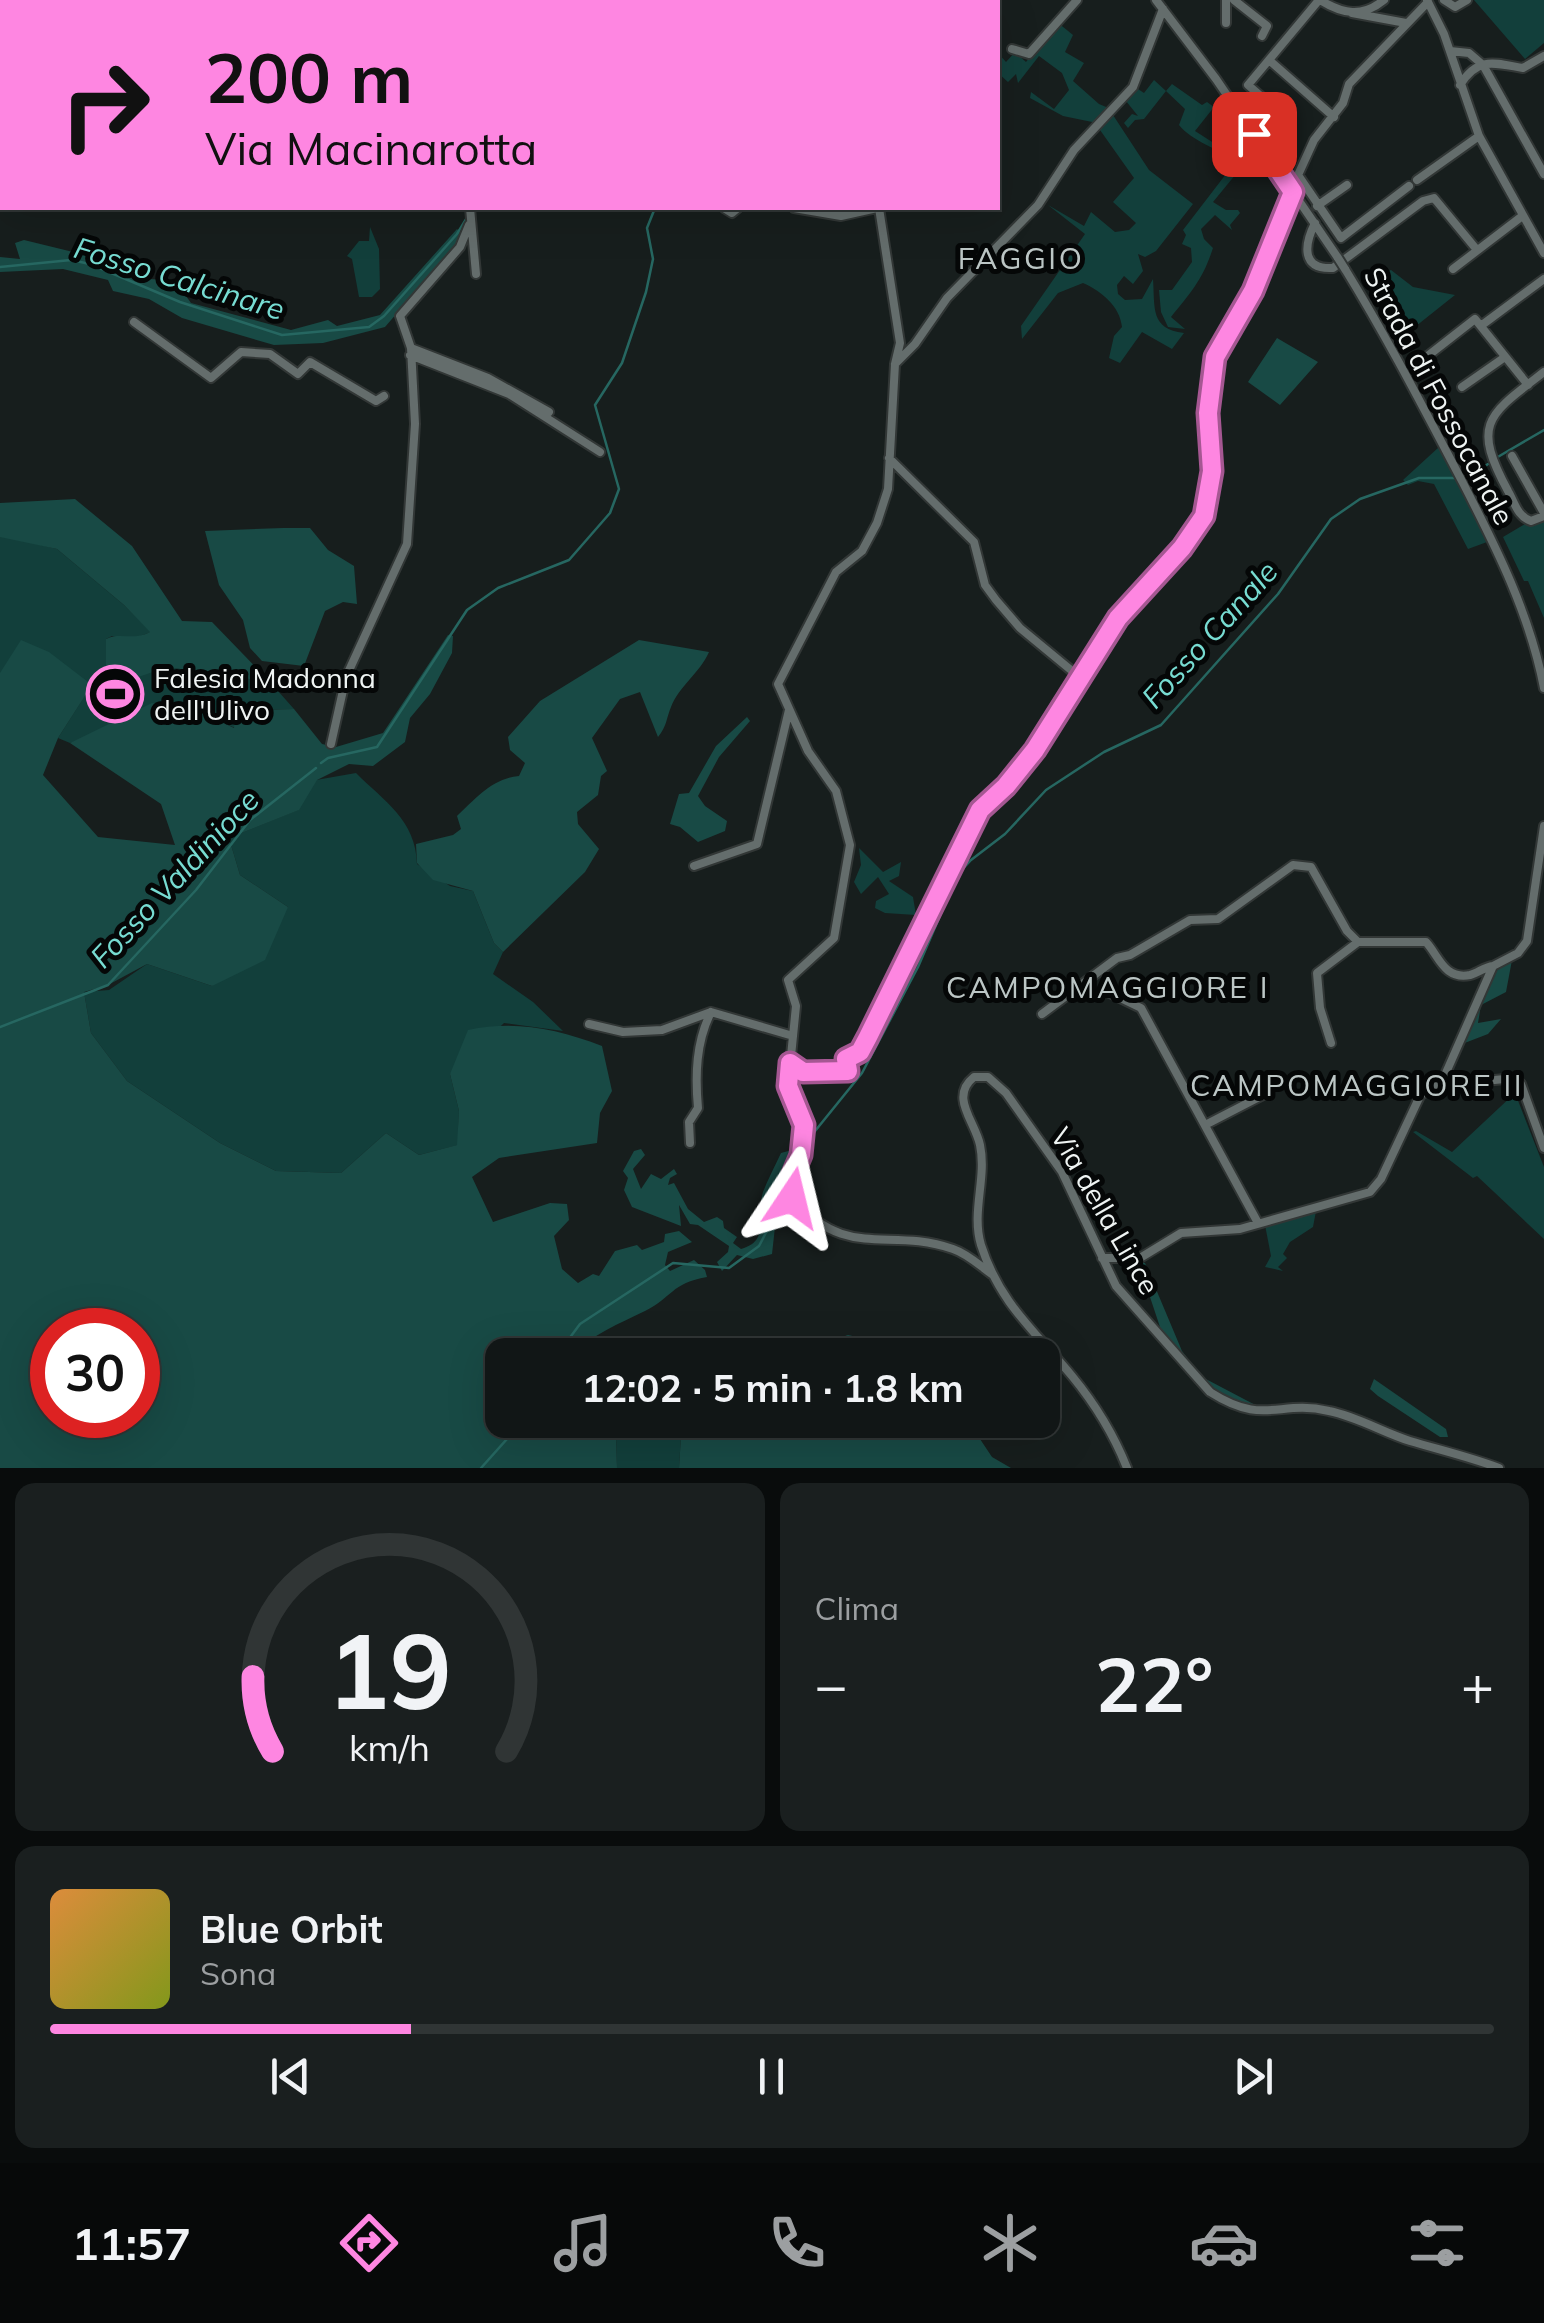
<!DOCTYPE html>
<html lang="it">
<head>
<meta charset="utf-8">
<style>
  :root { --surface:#111616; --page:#1a1f1f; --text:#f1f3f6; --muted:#9c9fa1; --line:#303535; --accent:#fe86e1 }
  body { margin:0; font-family:Mulish,sans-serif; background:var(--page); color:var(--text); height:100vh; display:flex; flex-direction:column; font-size:38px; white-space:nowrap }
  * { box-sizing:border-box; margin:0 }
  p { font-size:32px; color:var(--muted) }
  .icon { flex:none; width:55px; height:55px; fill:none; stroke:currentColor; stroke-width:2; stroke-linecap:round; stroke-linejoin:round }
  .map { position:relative; height:1468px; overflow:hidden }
  .details { display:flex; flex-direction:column; gap:15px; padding:15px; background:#090c0c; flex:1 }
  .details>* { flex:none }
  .guide { position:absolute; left:0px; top:0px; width:1000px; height:210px; box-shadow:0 10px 40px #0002,0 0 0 2px var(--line); background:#fe86e1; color:#111; overflow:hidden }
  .speed { position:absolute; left:30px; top:1308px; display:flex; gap:20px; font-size:50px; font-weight:700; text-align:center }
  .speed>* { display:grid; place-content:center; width:130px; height:130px; border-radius:50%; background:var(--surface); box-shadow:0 10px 40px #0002,0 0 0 2px var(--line); line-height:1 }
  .speed .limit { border:15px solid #d22; background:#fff; color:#111 }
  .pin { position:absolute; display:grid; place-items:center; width:85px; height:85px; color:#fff; margin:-42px; border-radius:20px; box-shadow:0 5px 15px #0006 }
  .me { position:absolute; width:110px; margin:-55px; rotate:10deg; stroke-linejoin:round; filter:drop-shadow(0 0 8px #0008) }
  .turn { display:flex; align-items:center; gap:35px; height:210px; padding:0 40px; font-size:45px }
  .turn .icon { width:130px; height:130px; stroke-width:2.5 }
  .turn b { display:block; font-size:70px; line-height:85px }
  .big { font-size:75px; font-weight:700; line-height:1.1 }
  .details .widget { flex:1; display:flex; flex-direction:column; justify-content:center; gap:15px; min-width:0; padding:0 35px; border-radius:20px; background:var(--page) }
  .details .dial { align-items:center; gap:0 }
  .dial svg { height:260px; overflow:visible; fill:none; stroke:var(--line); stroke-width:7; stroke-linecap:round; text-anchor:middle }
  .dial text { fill:var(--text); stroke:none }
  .song { display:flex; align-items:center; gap:30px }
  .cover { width:120px; height:120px; border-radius:15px; background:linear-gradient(135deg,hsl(30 70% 55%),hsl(70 70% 35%)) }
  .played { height:10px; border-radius:5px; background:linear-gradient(90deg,var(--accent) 25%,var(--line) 25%) }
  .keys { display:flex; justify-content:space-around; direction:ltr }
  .heat { display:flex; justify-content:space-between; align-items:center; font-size:55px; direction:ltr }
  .details .tiles { flex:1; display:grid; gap:15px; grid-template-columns:1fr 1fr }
  .widget:last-child { grid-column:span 2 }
  .trip { position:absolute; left:485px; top:1338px; width:575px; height:100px; border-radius:20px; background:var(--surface); box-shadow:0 10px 40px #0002,0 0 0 2px var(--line); font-weight:700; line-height:100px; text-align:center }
  .tabs { display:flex; height:160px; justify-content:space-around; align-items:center; background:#070909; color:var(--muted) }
  .tabs .icon { width:70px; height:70px }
  .tabs .on { color:var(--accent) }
  .tabs b { font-size:45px; color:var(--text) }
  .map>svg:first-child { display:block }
  .green { fill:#123f3b }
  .forest { fill:#184a45; fill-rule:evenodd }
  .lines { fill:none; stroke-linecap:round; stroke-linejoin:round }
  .stream { stroke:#266761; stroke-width:2.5 }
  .minor-casing { stroke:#323736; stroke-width:12 }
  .minor { stroke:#646d6c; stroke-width:8 }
  .minor-bridge-casing { stroke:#323736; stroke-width:12; stroke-linecap:butt }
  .minor-bridge { stroke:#646d6c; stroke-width:8 }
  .route-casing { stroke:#a55792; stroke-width:25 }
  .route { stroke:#fe86e1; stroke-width:18 }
  .labels { text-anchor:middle; stroke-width:10; stroke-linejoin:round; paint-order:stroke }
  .street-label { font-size:28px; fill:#eff4f3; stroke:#050707 }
  .poi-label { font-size:28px; fill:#eff4f3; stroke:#050707; text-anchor:start }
  .neighbourhood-label { font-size:30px; letter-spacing:2.5px; fill:#bcc6c5; stroke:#050707 }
  .water-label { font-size:30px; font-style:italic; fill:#77dcd2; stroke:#050707 }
</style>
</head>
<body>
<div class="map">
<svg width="1544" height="1468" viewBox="0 0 1544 1468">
  <rect width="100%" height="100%" fill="#171e1d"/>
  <path class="green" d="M1474 0H1544V43L1525 59Z
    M1057 22 1073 35 1065 52 1084 63 1073 81 1099 104 1111 109 1097 123 1063 116 1030 98 1031 92 1054 109 1069 90 1062 73 1039 56 1018 83 1016 74 1008 82 998 73V53L1006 62 1015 52 1026 62Z
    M1154 80 1166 91 1172 84 1202 105 1207 102 1214 107 1195 131 1245 163 1213 202 1226 210H1238L1240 213 1230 225 1232 230 1215 215 1201 229 1204 239 1213 248C1203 279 1192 291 1171 317L1185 329 1168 327 1161 312 1159 290H1172L1192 262 1191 248 1182 244 1186 235 1183 230 1236 161C1218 149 1192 141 1179 125L1185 109 1166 91 1144 119 1135 120 1128 128 1124 123 1132 114 1138 116 1126 101 1138 89 1144 93Z
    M1113 115 1149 170 1193 204 1156 251 1145 257 1138 254 1143 271 1133 284 1124 276 1117 285 1118 294 1125 300 1142 299 1153 279C1155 308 1150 329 1184 333L1172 349 1142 332 1120 363 1109 358 1114 336 1122 327C1120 306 1101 291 1083 283L1058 293 1022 339 1021 326 1085 234 1048 205 1084 226 1091 212 1115 232 1129 230 1136 223 1113 202 1134 178 1100 130Z
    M370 227 379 249 380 289 372 297H359L352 259 347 256 359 241H369Z
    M1391 270 1413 287 1455 295 1406 334 1369 279Z
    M1439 447 1442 450 1493 548 1487 542 1468 549 1434 484 1418 481 1408 485 1403 480Z
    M1544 520V618L1528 581H1524L1503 537 1525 524Z
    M5 536 57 549 124 605 151 632 130 640 112 636 106 639V666L167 667 270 682 294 709 249 710 235 728 207 715 93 735 70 743 58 738 91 686 0 673V537Z
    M356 773C384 801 416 820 417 864L450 886 473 891 494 943 503 952 493 974 533 1002 563 1031 504 1023 450 1074 459 1111 458 1145 419 1155 386 1133 341 1173 276 1171 220 1143 127 1081 91 1033 84 992 109 990 147 964 212 986 288 907 240 875 229 838 298 810 316 780Z
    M859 848 883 872 901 862 899 876 889 881 913 897 916 915 885 913 875 908 876 901 889 894 878 877 861 894 854 882 861 865Z
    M1515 1093 1544 1167V1239L1477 1176 1473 1178 1413 1132 1416 1131 1452 1152Z
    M1316 1211 1313 1227 1290 1242 1283 1254 1287 1258 1278 1267 1283 1271 1265 1267 1271 1256 1265 1225Z
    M623 1420H682L679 1468H617L616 1432Z"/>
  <path class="forest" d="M457 229 463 235 455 246 385 327 323 343 274 345 182 318 149 299 113 291 108 280 63 269 0 272V257L20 259 15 243 24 240 110 261 129 278 167 280 181 289 191 303 291 330 328 320 337 326 380 315Z
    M1277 338 1318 362 1280 405 1248 382Z
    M75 499 132 546 182 621 212 622 270 682 167 667 127 681 106 666V639C120 632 133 641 150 632L124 605 57 549 0 537V503Z
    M283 528H310L328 550 354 566 357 604 343 602 325 611 304 666 262 661 250 648 243 620 219 585 205 531Z
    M448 635 453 636 452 653 430 694 410 718 405 742 373 766 349 764 317 780 299 810 229 838 240 875 288 907 265 960 212 986 147 964 108 985 84 992 91 1033 127 1081 220 1143 276 1171 341 1173 386 1133 419 1155 457 1145 459 1111 450 1074 468 1030C516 1020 557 1029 602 1046L612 1091 600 1113 597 1143 499 1158 472 1177 493 1222 550 1203 567 1204 569 1220 554 1236 562 1269 578 1283 593 1274 599 1276 615 1251 637 1245 642 1250 664 1242 665 1234 679 1231 692 1242 668 1252 665 1265 670 1271 694 1260 705 1270 707 1277C671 1283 672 1298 645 1311 618 1324 594 1334 571 1355H502V1420H623L616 1432 617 1468H0V673L21 640 49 652 92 685 58 738 43 775 98 837 175 845 161 804 70 743 152 703 207 715 234 728 235 718 249 710 294 709 322 744 336 747 383 733ZM52 1330H138V1415H52Z
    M639 640 709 652C700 673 679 686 671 707 666 719 667 726 658 737L640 692 620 699 592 738 607 771 601 776 598 795 577 812 578 824 599 849 585 872 503 952 494 943 473 891 433 880 417 863 416 844 453 835 461 829 457 816C476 798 493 778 519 776L525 763 510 750 508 737 540 701Z
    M747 717 750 721 719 757 698 796 705 806 727 821 725 831 698 842 680 827 670 824 679 794 689 793 716 746Z
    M1512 960 1506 992 1481 1005 1478 1023 1501 1019 1488 1034 1462 1044C1474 1016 1482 973 1512 960Z
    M641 1149 645 1155 633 1169 641 1189 651 1174 661 1179 674 1169 677 1174 670 1178 668 1185 674 1183 688 1209 704 1222 717 1217 723 1221 724 1228 737 1237 733 1243 741 1249C772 1241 756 1212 763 1192 768 1179 775 1166 781 1153L792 1150 799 1155 787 1200 776 1218 772 1254 753 1259 737 1255 722 1271 717 1262 728 1252 729 1246 698 1225 690 1224 679 1205 681 1226 632 1207 624 1190 628 1178 623 1171 634 1151Z
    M1138 1261 1145 1263 1182 1351 1202 1377 1261 1408 1234 1403 1212 1391 1165 1342 1147 1288 1142 1285Z
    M848 1335 870 1340 881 1348 880 1355H780L778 1344C802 1336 824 1344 848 1335Z
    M1374 1379 1446 1429 1448 1437H1440L1378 1396 1370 1389Z
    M682 1420H977L968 1434 978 1436 992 1457 1011 1468H679Z"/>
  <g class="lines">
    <path class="stream" d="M704 2 708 0
      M900 2V0
      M0 267 71 260 90 264 180 302 282 335 369 327 384 316 457 234 468 216
      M1496 458 1544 430
      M1471 476 1488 464
      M321 763 328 758 377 747 467 610 498 588 569 560 610 513 619 489 595 405 622 363 646 292 653 259 647 228 655 208
      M0 1027 108 985 196 890 250 820 316 768
      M807 1141 862 1073 918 967 958 874 971 860 1005 834 1046 790 1104 752 1161 725 1278 594 1331 519 1360 499 1419 478H1455
      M557 1355 580 1324 673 1263 729 1268 759 1246 770 1225 774 1194 797 1150
      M481 1468 524 1420"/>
    <g class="minor-casing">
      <path id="minor" d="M43 0 46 2
        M521 0 527 2
        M568 0 571 2
        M905 0V2
        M1156 0 1216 79 1338 258
        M1234 0 1267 26 1262 36
        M1320 0C1343 14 1362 18 1384 0
        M1427 0 1444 34 1479 136 1544 253
        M1444 0 1455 7 1467 0
        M100 2 102 0
        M535 2 539 0
        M619 2 620 0
        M1352 13 1406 23
        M1226 23V0
        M1012 49 1029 54 1077 0
        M1450 51 1469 53 1483 65 1544 174
        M1269 60 1334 117
        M1460 85C1478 56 1494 63 1523 68L1544 56
        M1287 119 1248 85 1319 0
        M0 142 2 138
        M1417 180 1479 136
        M1409 186 1341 238 1298 175 1314 140 1343 103 1349 84 1428 2
        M1317 206 1347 185
        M470 208 476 274
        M724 208 732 213 738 208
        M794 208 841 216 877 208
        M879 208 900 343 895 364 888 489 877 523 862 551 836 572 778 684 808 751 836 791 850 845 834 938 788 980 796 1006 788 1086 804 1125 801 1155 793 1174 792 1198C848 1262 887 1226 953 1249 968 1254 980 1266 993 1275
        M1315 223C1304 245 1301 270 1333 268L1423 201 1434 198 1477 250
        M1345 269C1388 339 1425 411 1463 483 1497 549 1530 615 1544 688
        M1453 269 1521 217
        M134 322 211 378 241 352 270 354 298 374 310 362 376 401 384 396
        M1482 325 1544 279
        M411 348 488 378 549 412
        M410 355 509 394 600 452
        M1425 358 1475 319 1528 385
        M895 364 915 344 947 298 1038 205 1074 150 1133 87 1163 9
        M1544 372C1488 415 1471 423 1508 491 1515 503 1517 516 1531 521L1544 516
        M1462 387 1505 357
        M1512 456 1544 513
        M889 458 974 542 985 585 996 600 1020 628 1083 680
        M331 744 346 677 407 544 415 424 411 348 400 316 460 247 469 225
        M694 866 757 844 789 710
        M1098 996 1106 991 1141 1008 1258 1223
        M1042 1014 1117 958 1130 955 1190 920 1218 919 1293 865 1311 867 1347 931 1358 942
        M589 1024 623 1032 662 1030 711 1012 793 1036
        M1331 1043 1320 1008 1317 973 1358 942H1426C1439 956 1444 980 1470 975 1478 973 1484 967 1493 966
        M790 1063 803 1072 848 1071 846 1059 860 1052 869 1037 979 810 1007 786 1035 750 1118 618 1183 548 1204 516 1212 471 1208 413 1215 357 1253 291 1293 192
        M1433 1086 1515 1078 1521 1084 1544 1148
        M1207 1124 1267 1093 1265 1081
        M690 1143 689 1122 698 1108C695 1075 696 1042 711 1012
        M1102 1258H1140L1181 1233 1240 1229 1370 1192 1381 1179 1420 1096 1445 1075 1493 966 1518 953 1527 941 1544 826
        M1127 1468C1114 1435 1095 1404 1072 1376 1035 1331 1000 1304 981 1245 971 1212 987 1178 980 1145 975 1121 949 1097 974 1077H988L1006 1093 1062 1172 1116 1286 1210 1392C1265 1427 1278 1399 1329 1411 1358 1417 1382 1432 1410 1441 1440 1450 1470 1457 1499 1468"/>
    </g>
    <use href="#minor" class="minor"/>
    <g class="minor-bridge-casing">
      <path id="minor-bridge" d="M1338 258 1345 269"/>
    </g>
    <use href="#minor-bridge" class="minor-bridge"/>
  </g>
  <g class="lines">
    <g class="route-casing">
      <path id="route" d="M792 1198 793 1174 801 1155 804 1125 788 1086 790 1063 803 1072 848 1071 846 1059 860 1052 868 1037 980 810 1006 786 1035 750 1118 618 1182 548 1204 516 1212 471 1208 413 1215 357 1253 291 1293 192 1254 134"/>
    </g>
    <use href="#route" class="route"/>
  </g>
  <defs>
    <g id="stadium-ring" transform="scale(2.875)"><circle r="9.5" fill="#050707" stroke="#fe86e1" stroke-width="1.5"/><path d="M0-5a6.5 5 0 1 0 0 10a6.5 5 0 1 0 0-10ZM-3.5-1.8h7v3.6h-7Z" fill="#fe86e1"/></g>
  </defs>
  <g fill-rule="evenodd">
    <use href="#stadium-ring" x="115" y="694"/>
  </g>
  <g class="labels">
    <g class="street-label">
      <text transform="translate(1439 396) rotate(62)" y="10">Strada di Fossocanale</text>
      <text transform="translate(1105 1211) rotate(60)" y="10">Via della Lince</text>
    </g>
    <g class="poi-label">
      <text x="154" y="688">Falesia Madonna<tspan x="154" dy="32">dell'Ulivo</tspan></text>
    </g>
    <g class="neighbourhood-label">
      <text x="1021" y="269">FAGGIO</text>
      <text x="1108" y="998">CAMPOMAGGIORE I</text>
      <text x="1357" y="1096">CAMPOMAGGIORE II</text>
    </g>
    <g class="water-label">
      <text transform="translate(179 279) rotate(17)" y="10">Fosso Calcinare</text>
      <text transform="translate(1210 635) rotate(-48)" y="10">Fosso Canale</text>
      <text transform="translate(175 879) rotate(-47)" y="10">Fosso Valdinioce</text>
    </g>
  </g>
</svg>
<div class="speed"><div class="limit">30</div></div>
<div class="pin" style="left:1254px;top:134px;background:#d93025"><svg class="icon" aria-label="arrive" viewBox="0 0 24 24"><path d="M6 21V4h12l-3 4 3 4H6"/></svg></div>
<svg class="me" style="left:792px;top:1198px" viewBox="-20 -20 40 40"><path d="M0-17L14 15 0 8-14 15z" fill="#fe86e1" stroke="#fff" stroke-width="4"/></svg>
<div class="trip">12:02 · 5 min · 1.8 km</div>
<div class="guide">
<div class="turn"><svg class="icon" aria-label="right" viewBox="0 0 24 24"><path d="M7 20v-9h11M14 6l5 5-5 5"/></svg><div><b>200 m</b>Via Macinarotta</div></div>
</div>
</div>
<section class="details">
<div class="tiles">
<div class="widget dial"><svg viewBox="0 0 100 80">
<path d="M14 69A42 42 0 1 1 86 69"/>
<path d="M14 69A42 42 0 0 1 8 46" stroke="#fe86e1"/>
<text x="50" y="56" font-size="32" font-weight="700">19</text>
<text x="50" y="72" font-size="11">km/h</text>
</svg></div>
<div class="widget"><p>Clima</p>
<div class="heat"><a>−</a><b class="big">22°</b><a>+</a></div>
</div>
<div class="widget">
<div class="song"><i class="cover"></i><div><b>Blue Orbit</b><p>Sona</p></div></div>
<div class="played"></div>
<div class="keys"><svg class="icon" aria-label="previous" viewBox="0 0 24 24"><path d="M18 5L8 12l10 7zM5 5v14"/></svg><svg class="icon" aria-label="pause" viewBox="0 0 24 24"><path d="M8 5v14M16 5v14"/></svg><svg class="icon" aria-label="next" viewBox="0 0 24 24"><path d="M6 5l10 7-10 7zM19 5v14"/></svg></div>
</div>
</div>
</section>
<nav class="tabs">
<b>11:57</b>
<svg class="icon on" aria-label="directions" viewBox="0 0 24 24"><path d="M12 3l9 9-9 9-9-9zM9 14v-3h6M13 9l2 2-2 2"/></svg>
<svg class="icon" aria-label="music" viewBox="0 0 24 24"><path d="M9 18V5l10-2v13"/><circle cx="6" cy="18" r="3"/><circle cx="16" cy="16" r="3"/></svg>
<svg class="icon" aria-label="phone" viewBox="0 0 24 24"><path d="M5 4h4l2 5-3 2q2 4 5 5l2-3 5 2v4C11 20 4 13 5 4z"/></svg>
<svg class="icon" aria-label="climate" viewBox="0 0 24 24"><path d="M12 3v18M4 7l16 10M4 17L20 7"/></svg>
<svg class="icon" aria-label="car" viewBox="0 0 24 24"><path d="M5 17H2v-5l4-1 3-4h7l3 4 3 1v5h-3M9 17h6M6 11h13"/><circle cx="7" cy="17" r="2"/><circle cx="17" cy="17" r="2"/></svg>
<svg class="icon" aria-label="filters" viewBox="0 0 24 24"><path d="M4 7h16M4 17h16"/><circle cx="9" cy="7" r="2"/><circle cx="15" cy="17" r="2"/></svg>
</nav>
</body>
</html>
